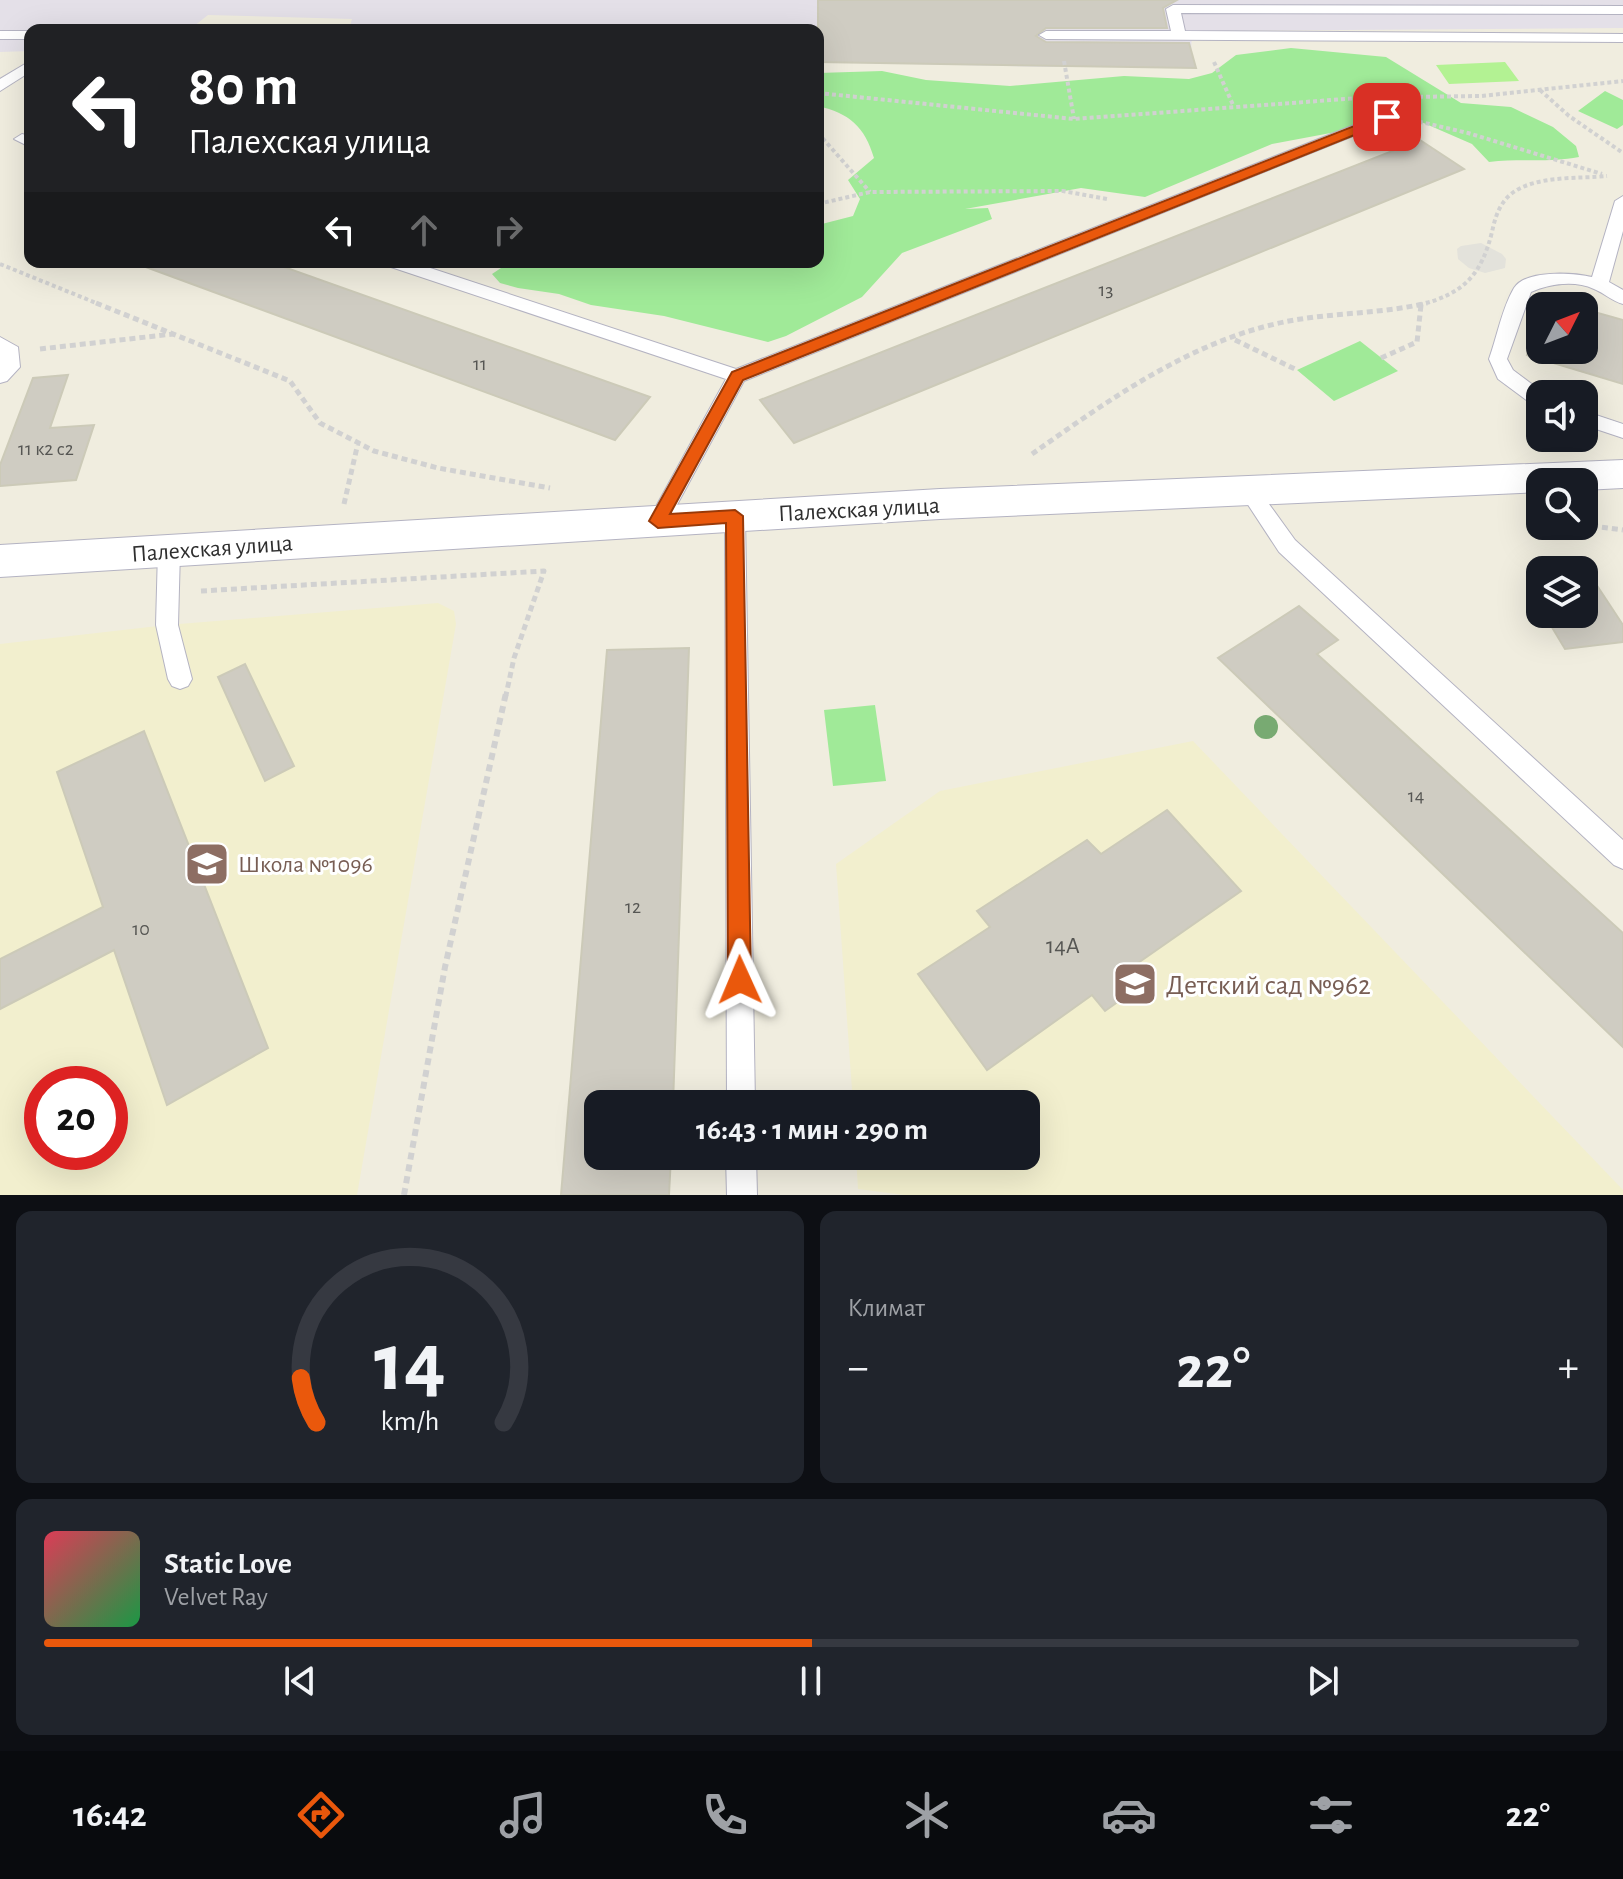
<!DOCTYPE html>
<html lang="ru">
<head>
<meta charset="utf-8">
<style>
  :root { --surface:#171b24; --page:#20242c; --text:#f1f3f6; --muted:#9ea1a6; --line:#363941; --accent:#ea580c }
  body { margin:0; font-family:"Alegreya Sans",sans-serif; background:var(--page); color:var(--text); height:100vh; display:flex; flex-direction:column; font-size:30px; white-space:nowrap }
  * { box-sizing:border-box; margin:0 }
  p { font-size:26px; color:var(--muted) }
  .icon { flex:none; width:44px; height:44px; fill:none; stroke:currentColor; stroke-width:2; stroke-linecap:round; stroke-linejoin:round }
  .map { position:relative; height:1195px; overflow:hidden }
  .side { display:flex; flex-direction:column; gap:16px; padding:16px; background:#0d0f14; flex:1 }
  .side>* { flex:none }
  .hud { position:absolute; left:24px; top:24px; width:800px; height:244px; border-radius:16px; box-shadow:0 8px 32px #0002; background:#202124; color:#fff; overflow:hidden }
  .needle { width:52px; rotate:48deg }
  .fabs { position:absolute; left:1526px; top:292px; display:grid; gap:16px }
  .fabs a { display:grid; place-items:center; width:72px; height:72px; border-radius:16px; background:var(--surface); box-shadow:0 8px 32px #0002; font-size:40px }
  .speed { position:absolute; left:24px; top:1066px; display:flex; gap:16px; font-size:40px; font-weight:700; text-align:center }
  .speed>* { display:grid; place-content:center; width:104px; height:104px; border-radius:50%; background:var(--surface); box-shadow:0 8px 32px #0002; line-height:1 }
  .speed .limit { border:12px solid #d22; background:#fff; color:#111 }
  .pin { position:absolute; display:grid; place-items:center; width:68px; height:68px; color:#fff; margin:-34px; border-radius:16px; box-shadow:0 4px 12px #0006 }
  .me { position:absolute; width:88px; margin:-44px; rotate:359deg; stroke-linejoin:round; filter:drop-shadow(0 0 6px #0008) }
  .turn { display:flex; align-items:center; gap:28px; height:168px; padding:0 32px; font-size:36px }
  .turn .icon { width:104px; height:104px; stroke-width:2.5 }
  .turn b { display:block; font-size:56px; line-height:68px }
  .lanes { display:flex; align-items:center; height:76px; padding:0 32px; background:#0003; justify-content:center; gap:40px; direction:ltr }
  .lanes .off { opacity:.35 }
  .big { font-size:60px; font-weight:600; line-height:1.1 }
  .side .tile { flex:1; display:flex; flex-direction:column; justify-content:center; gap:12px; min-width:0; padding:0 28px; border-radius:16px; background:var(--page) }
  .side .dial { align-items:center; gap:0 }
  .dial svg { height:208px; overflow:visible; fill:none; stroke:var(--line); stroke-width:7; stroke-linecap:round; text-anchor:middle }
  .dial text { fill:var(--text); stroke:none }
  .song { display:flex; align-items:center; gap:24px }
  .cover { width:96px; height:96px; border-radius:12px; background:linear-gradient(135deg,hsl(350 70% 55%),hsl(140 70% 35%)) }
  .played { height:8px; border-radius:4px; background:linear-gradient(90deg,var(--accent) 50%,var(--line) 50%) }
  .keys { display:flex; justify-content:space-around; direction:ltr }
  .heat { display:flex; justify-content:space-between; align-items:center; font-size:44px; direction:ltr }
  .side .tiles { flex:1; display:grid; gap:16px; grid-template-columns:1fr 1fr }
  .tile:last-child { grid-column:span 2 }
  .trip { position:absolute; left:584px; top:1090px; width:456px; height:80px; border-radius:16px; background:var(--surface); box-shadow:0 8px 32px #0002; font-weight:600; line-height:80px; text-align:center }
  .dock { display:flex; height:128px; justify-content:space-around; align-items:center; background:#090b0e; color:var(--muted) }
  .dock .icon { width:56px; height:56px }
  .dock .selected { color:var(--accent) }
  .dock b { font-size:36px; color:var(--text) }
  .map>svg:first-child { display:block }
  .industrial { fill:#e4e0e8 }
  .education { fill:#f2efce; fill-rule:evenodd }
  .green { fill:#a0ea98 }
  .pitch { fill:#b3f293 }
  .plaza { fill:#e3e2db }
  .building { fill:#cfccc2; stroke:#cccab8; stroke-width:2 }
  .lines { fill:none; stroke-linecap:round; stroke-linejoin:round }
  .lane-casing { stroke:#b4b3c2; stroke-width:2 }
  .street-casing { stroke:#b4b3c2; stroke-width:2 }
  .path-far2 { stroke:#d1d1d1; stroke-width:4; stroke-dasharray:4 3; stroke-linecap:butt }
  .path-far1 { stroke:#d1d1d1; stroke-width:5; stroke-dasharray:6 4; stroke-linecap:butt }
  .path { stroke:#d1d1d1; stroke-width:6; stroke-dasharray:7 5; stroke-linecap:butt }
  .lane { fill:#fff; fill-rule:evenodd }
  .street { fill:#fff; fill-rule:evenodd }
  .tree { fill:#78aa72 }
  .route { fill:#ea580c; stroke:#983908; stroke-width:2 }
  .labels { text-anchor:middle; stroke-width:6; stroke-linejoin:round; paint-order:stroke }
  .number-label { font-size:20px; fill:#565653 }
  .street-label { font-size:24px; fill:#2e2e2e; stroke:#fff }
  .education-label { font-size:24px; fill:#785e54; stroke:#fff; text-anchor:start }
  .near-number-label { font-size:24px; fill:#565653 }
  .near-education-label { font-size:28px; fill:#785e54; stroke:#fff; text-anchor:start }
</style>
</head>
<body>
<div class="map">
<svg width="1623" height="1195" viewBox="0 0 1623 1195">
  <rect width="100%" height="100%" fill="#f0eddf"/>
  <path class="industrial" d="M0 0H1623V28L1192 31 1191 52 1089 65 1050 67 818 62V30H349L352 19 208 15 189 30H30V51L0 52Z"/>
  <path class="education" d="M438 603 454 611 456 624 357 1195H0V644L167 625ZM42 1084H110V1152H42Z
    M1193 741 1623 1190V1195H904L858 1189 856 1156H1026V1104H853L836 864 940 791Z"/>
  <path class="green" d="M1291 48 1386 57 1461 103 1511 107 1553 127 1576 146 1579 157C1548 163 1520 158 1489 162L1472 144 1403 114 1389 115 1368 126 1272 144 1145 197 1081 188 965 209 988 208 992 219 902 253 862 297 786 336 768 342 664 316 591 305 559 294 518 288 500 283 492 274 510 262H818V225L853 216 860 199 848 180 874 158C865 127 849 113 818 106V73L882 71 926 80 1010 86 1124 76 1189 79 1212 73 1236 55Z
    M1605 91 1623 100V125L1617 129 1578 111Z
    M1360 341 1398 371 1334 401 1297 370Z
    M875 705 886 781 833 786 824 710Z"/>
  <path class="pitch" d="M1505 62 1519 81 1449 84 1436 65Z"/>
  <path class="plaza" d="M1481 243 1502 254 1506 259 1505 268 1485 273 1469 268 1458 259 1457 249 1461 246Z"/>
  <path class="building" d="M818 0H1177L1163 8 1167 28H1046L1036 36 1046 42 1189 43 1196 68 818 62Z
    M1420 140 1464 169 794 443 760 400Z
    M143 262H270L650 397 615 440 143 266Z
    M1540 308V350H1584V309L1623 320V384L1527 355Z
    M68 375 50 428 94 425 76 480 0 486V465L33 378Z
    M1596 584 1623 625V642L1565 649 1544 614H1584V586Z
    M1299 606 1338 640 1317 654 1623 933V1047L1218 658Z
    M689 648 673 1104H598V1156H671L669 1195H561L607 650Z
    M245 664 294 766 265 781 218 677Z
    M144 731 268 1048 167 1105 114 950 0 1009V959L103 907 57 772Z
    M1167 810 1241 891 1138 963 1150 979 1105 1011 1092 995 987 1070 918 974 990 927 977 911 1087 840 1101 854Z"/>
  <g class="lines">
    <g class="lane-casing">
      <path id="lane" d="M1173 5 1623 6V14L1181 13 1185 31 1623 34V42L1046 39 1039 35 1046 31H1171L1166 9Z
        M0 31H30V39H0Z
        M30 61V72L0 91V79Z
        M1387 112 1393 114V120L744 381 665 527H651L648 521 726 379 388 266 385 262H412L736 369Z
        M22 134 30 136V147L14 139Z
        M1623 196V231L1609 282 1623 290V304C1612 301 1604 293 1594 289 1574 280 1550 284 1531 292L1507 359 1513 370 1545 394H1540V407L1533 405 1498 379 1489 359C1497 337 1502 308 1514 288 1526 269 1574 273 1592 277L1615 201Z
        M0 337 18 347 20 367 7 381 0 383Z
        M1584 411 1623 424V438L1584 425Z
        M1249 483 1256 486 1295 540 1623 840V869L1614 865 1279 552 1239 491 1242 486Z
        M735 508 742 510 745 516 755 1104H727L725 516 728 510Z
        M169 543 177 545 180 551 178 625 192 679 188 686 180 689 172 686 168 679 156 625 158 551 161 545Z
        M726 1156H756L757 1195H727Z"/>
    </g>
    <g class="street-casing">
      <path id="street" d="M1623 460V488L1584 490V482H1540V492L940 519 0 577V545L940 489Z"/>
    </g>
    <path class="path-far2" d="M1064 61 1074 119
      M1214 62 1233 105
      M1540 90 1569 116 1623 153
      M818 93 1074 119 1359 98
      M1405 97 1481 96 1623 81
      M1412 120 1468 133 1602 174
      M818 133 870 192
      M818 204 870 192 1063 191 1107 199
      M0 264 101 305
      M1419 305C1463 294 1481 276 1492 232 1495 218 1499 204 1511 194 1535 175 1578 179 1607 176"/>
    <path class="path-far1" d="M96 303 290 381 320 423 374 451 438 468 550 488
      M1235 340 1297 370
      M40 349 173 334
      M1381 358 1417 342 1421 305
      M1032 454C1106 402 1185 345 1275 324 1325 312 1377 315 1427 303
      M344 504 358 443
      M1592 526 1623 530
      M201 591 544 571 514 658 506 695"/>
    <path class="path" d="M404 1195 445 967 506 693"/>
    <use href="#lane" class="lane"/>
    <use href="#street" class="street"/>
  </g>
  <circle class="tree" cx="1266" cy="727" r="12"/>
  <path class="route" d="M1387 113 1394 117 1392 120 743 380 670 514 735 510 743 516 751 980 748 988 740 991 732 988 728 980 726 523 658 528 649 521 732 372Z"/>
  <defs>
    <g id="school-square" transform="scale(2.3)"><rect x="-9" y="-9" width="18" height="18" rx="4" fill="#8d6e63" stroke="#fff"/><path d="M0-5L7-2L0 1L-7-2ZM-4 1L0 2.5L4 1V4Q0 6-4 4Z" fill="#fff"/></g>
  </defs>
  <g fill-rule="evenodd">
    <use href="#school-square" x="207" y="864"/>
    <use href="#school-square" x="1135" y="984"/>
  </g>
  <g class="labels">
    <g class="number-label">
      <text x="1106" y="296">13</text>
      <text x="480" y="370">11</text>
      <text x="46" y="455">11 к2 с2</text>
      <text x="1416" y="802">14</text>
      <text x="633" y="913">12</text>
      <text x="141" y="935">10</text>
    </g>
    <g class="street-label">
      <text transform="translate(859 509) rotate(-3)" y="8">Палехская улица</text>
      <text transform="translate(212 548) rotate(-4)" y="8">Палехская улица</text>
    </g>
    <g class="education-label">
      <text x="238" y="872">Школа №1096</text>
    </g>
    <g class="near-number-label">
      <text x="1063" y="953">14А</text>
    </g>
    <g class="near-education-label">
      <text x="1166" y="994">Детский сад №962</text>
    </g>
  </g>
</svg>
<div class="fabs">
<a><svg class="needle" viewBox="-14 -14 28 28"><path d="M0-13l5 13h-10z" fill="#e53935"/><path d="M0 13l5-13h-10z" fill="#9ea1a6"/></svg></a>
<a><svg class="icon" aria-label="sound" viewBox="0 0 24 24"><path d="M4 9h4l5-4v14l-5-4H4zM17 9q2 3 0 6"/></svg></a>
<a><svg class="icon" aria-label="search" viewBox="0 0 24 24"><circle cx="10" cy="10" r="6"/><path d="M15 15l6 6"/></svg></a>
<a><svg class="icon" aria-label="layers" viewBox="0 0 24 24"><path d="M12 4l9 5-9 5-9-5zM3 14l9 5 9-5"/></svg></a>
</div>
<div class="speed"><div class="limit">20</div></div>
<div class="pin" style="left:1387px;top:117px;background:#d93025"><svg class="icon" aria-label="arrive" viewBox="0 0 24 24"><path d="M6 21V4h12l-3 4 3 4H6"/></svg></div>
<svg class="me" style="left:740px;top:980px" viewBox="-20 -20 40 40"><path d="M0-17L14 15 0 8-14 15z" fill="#ea580c" stroke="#fff" stroke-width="4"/></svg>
<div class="trip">16:43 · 1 мин · 290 m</div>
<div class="hud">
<div class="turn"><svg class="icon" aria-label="left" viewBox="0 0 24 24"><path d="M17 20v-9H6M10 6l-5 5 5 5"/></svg><div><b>80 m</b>Палехская улица</div></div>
<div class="lanes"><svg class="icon" aria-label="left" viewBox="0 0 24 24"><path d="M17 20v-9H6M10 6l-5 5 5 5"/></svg><svg class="icon off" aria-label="ahead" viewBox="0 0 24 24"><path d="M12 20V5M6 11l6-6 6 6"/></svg><svg class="icon off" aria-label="right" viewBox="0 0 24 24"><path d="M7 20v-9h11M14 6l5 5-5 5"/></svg></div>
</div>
</div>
<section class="side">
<div class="tiles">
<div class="tile dial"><svg viewBox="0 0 100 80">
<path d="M14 69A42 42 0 1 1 86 69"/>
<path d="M14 69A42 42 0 0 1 8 52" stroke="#ea580c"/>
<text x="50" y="56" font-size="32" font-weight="700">14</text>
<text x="50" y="72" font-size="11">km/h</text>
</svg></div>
<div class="tile"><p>Климат</p>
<div class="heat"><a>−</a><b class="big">22°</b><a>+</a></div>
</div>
<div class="tile">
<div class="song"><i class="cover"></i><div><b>Static Love</b><p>Velvet Ray</p></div></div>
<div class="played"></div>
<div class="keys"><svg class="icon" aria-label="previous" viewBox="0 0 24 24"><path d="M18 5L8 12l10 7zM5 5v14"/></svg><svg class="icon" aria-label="pause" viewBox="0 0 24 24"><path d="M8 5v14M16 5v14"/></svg><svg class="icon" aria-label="next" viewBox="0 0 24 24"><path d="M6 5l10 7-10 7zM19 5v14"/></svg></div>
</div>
</div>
</section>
<nav class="dock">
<b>16:42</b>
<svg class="icon selected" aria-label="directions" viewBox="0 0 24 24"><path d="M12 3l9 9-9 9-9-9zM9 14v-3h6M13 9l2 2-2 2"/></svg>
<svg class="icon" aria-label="music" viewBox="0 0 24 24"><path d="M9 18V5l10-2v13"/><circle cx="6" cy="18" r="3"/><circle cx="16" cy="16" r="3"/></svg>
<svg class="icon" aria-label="phone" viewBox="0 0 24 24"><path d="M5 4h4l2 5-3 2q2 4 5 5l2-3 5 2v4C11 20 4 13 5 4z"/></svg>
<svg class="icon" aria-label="climate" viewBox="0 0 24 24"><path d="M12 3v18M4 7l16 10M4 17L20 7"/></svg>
<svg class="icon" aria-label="car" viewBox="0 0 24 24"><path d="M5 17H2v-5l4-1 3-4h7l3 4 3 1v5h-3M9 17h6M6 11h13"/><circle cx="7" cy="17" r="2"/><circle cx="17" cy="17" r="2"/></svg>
<svg class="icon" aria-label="filters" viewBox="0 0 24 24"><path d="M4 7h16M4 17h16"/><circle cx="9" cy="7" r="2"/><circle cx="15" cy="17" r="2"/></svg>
<b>22°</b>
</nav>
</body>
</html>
